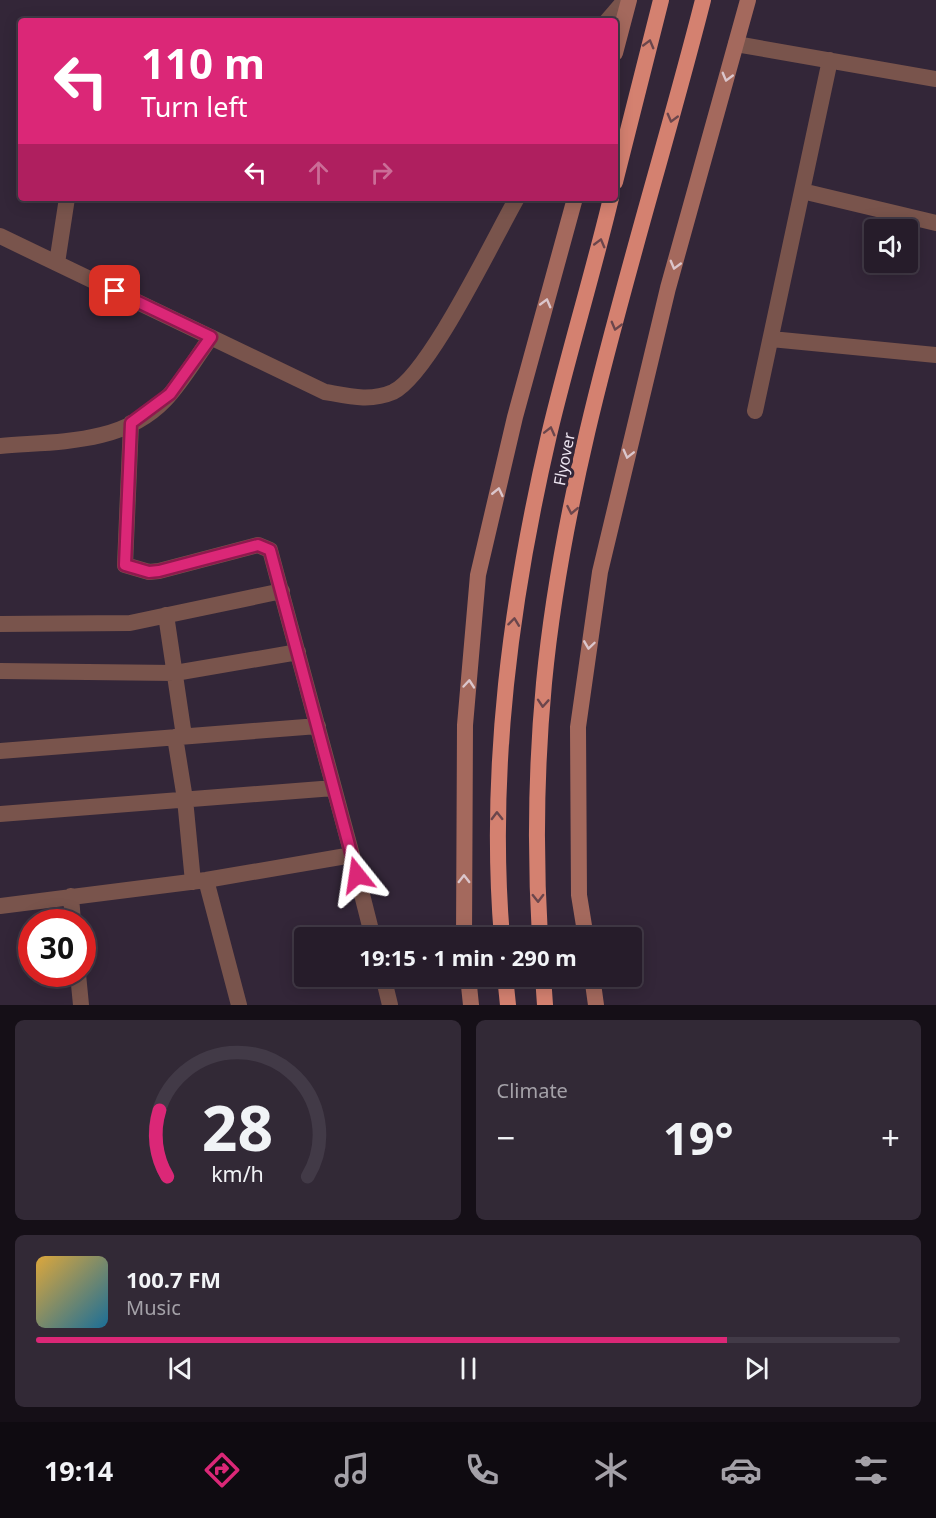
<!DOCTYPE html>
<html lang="en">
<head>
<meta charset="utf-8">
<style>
  :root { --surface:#261c2a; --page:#322936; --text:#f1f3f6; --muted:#a4a1a8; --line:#423a47; --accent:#db2777 }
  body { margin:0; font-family:"Noto Sans",sans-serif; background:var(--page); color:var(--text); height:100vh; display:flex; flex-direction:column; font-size:22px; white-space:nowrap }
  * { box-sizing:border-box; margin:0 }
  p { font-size:20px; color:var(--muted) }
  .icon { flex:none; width:33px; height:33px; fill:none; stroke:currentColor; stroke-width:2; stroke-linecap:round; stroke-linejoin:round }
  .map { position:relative; height:1005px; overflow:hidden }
  .details { display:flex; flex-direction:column; gap:15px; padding:15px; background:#150f17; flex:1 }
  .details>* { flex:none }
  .guide { position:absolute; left:18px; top:18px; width:600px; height:183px; border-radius:6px; box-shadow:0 3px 15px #0003,0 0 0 2px var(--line); background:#db2777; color:#fff; overflow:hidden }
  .fabs { position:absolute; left:864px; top:219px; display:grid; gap:12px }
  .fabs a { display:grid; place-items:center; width:54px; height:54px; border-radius:6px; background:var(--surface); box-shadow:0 3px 15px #0003,0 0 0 2px var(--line); font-size:30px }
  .speed { position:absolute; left:18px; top:909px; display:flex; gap:12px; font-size:30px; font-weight:700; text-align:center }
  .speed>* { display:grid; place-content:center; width:78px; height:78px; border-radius:50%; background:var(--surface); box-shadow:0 3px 15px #0003,0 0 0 2px var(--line); line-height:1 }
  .speed .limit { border:9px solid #d22; background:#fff; color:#111 }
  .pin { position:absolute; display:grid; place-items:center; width:51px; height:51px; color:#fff; margin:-26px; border-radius:12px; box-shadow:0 3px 9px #0006 }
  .me { position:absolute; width:66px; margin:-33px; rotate:345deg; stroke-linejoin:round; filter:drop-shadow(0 0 4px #0008) }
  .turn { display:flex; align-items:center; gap:21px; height:126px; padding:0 24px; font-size:27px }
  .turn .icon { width:78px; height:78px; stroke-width:2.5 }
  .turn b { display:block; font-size:42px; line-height:51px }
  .lanes { display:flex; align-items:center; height:57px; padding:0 24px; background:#0003; justify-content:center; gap:30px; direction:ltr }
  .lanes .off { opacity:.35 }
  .big { font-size:45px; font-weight:700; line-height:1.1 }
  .details .tile { flex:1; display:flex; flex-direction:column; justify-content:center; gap:9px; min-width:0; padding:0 21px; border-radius:9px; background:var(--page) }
  .details .dial { align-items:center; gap:0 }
  .dial svg { height:156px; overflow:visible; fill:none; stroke:var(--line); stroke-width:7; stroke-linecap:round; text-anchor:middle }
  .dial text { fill:var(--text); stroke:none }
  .song { display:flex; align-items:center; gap:18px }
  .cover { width:72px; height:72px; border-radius:9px; background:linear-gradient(135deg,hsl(40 70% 55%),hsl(200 70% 35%)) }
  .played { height:6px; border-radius:3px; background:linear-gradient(90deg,var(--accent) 80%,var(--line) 80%) }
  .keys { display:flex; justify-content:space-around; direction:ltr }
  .heat { display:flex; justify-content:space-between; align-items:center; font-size:33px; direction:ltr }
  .details .tiles { flex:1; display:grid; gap:15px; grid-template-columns:1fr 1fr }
  .tile:last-child { grid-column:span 2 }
  .trip { position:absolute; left:294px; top:927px; width:348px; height:60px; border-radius:6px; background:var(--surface); box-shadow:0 3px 15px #0003,0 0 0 2px var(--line); font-weight:700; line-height:60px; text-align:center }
  .menu { display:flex; height:96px; justify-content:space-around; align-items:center; background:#0f0b11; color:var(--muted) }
  .menu .icon { width:42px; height:42px }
  .menu .current { color:var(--accent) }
  .menu b { font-size:27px; color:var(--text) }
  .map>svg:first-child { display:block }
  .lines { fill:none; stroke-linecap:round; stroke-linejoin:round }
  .minor { stroke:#79544c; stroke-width:16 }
  .secondary { stroke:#a4695d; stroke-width:16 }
  .trunk { stroke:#d48170; stroke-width:16 }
  .oneway { stroke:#6b464c }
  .oneway2 { stroke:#dbc6cc }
  .route-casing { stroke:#8e194d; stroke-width:15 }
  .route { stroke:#db2777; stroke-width:10 }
  .labels { text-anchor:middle; stroke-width:6; stroke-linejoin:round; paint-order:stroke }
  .street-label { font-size:16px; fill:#ede5f1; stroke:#332638 }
</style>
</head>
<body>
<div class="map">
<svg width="936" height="1005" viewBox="0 0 936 1005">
  <rect width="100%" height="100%" fill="#332638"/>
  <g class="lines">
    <path class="minor" d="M607 21 625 0
      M736 44 936 79
      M802 191 936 223
      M0 236 325 392C348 396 370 402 393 392 429 375 494 238 517 198
      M57 263 67 198
      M771 339 936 355
      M755 411 830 60
      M131 423 125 565 149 572 159 571 258 545 270 550 352 855
      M0 446C57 441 122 445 165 400 182 382 196 358 211 337
      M166 615 184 736
      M0 624 130 623 282 591
      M0 671 175 673 298 652
      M175 737 185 799 193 882
      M0 751 318 726
      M0 814 334 788
      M206 880 239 1005
      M71 896 73 922
      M0 906 206 880 352 855 373 938
      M78 974 81 1005
      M383 976 390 1005"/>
    <path class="secondary" d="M615 53 629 0
      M464 938 465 725 478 575 515 417 575 198
      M586 938 579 895 578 727 600 572 668 288 748 0
      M468 976 471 1005
      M592 976 596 1005"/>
    <path class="trunk" d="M615 182 661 0
      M502 938C488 769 511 599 549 435 568 355 592 277 611 198
      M540 938C535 853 536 768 544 683 566 453 646 224 703 0
      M505 976 508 1005
      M543 976 545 1005"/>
  </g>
  <defs><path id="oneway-chevron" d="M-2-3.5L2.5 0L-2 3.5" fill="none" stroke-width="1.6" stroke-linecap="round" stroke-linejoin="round" transform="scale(1.5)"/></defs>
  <g class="oneway">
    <use href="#oneway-chevron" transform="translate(649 44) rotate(-75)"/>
    <use href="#oneway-chevron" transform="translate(672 118) rotate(105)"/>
    <use href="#oneway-chevron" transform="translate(600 243) rotate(-75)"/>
    <use href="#oneway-chevron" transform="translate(616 326) rotate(105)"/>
    <use href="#oneway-chevron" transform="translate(550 431) rotate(-76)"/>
    <use href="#oneway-chevron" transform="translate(572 510) rotate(101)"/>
    <use href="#oneway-chevron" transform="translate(514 622) rotate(-83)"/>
    <use href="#oneway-chevron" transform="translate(543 703) rotate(94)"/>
    <use href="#oneway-chevron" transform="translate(497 816) rotate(-91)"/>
    <use href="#oneway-chevron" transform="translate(538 898) rotate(89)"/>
  </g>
  <g class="oneway2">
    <use href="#oneway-chevron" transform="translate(727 77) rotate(105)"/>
    <use href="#oneway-chevron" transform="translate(675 265) rotate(105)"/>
    <use href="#oneway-chevron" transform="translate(546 303) rotate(-75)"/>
    <use href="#oneway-chevron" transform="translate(628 454) rotate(104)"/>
    <use href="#oneway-chevron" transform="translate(498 492) rotate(-77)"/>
    <use href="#oneway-chevron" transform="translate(589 645) rotate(98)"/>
    <use href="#oneway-chevron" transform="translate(469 684) rotate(-85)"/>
    <use href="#oneway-chevron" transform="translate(464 879) rotate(-90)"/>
  </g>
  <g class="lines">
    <g class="route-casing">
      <path id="route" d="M115 291 211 337 170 394 131 423 125 565 149 572 159 571 258 545 270 550 357 875"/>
    </g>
    <use href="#route" class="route"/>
  </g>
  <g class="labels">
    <g class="street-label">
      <text transform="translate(564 459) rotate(-79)" y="6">Flyover</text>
    </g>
  </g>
</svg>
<div class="fabs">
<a><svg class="icon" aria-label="sound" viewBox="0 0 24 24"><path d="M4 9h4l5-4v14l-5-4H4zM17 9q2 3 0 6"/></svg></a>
</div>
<div class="speed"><div class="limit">30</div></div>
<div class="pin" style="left:115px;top:291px;background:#d93025"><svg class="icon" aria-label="arrive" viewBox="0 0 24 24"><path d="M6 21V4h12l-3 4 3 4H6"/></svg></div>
<svg class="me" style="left:357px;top:875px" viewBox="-20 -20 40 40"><path d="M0-17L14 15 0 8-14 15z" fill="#db2777" stroke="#fff" stroke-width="4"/></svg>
<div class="trip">19:15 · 1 min · 290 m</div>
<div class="guide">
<div class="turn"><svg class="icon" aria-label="left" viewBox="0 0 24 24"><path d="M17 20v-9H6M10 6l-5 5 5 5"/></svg><div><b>110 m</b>Turn left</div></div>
<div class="lanes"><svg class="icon" aria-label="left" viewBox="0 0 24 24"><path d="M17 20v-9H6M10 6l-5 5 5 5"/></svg><svg class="icon off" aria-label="ahead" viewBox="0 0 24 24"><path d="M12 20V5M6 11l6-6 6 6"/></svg><svg class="icon off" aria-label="right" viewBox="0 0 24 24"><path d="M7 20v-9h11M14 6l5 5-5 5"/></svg></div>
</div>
</div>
<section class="details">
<div class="tiles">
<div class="tile dial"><svg viewBox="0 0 100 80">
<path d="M14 69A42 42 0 1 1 86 69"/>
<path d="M14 69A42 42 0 0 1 10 35" stroke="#db2777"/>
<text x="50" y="56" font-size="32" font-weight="700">28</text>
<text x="50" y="72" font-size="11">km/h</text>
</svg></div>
<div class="tile"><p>Climate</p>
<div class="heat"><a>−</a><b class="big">19°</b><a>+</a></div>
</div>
<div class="tile">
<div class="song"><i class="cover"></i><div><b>100.7 FM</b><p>Music</p></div></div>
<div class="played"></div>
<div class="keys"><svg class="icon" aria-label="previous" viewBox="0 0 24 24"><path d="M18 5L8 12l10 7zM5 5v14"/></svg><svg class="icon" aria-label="pause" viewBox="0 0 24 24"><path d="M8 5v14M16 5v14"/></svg><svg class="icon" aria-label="next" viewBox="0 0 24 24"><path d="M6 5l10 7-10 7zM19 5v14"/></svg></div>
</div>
</div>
</section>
<nav class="menu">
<b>19:14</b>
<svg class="icon current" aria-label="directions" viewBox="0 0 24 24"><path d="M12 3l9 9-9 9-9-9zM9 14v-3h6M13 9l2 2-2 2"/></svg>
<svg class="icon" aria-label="music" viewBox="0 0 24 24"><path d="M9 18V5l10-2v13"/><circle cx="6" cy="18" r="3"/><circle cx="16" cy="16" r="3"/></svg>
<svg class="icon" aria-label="phone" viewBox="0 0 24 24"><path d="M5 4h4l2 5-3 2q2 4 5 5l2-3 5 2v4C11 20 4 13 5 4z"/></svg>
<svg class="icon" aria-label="climate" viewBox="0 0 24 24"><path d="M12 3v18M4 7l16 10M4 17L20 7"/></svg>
<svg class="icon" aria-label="car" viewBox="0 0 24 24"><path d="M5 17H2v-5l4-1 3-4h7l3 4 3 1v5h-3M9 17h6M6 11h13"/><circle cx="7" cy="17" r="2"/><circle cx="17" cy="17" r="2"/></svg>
<svg class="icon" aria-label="filters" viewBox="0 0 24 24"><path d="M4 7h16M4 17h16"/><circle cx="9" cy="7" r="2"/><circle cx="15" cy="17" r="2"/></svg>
</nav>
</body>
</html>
